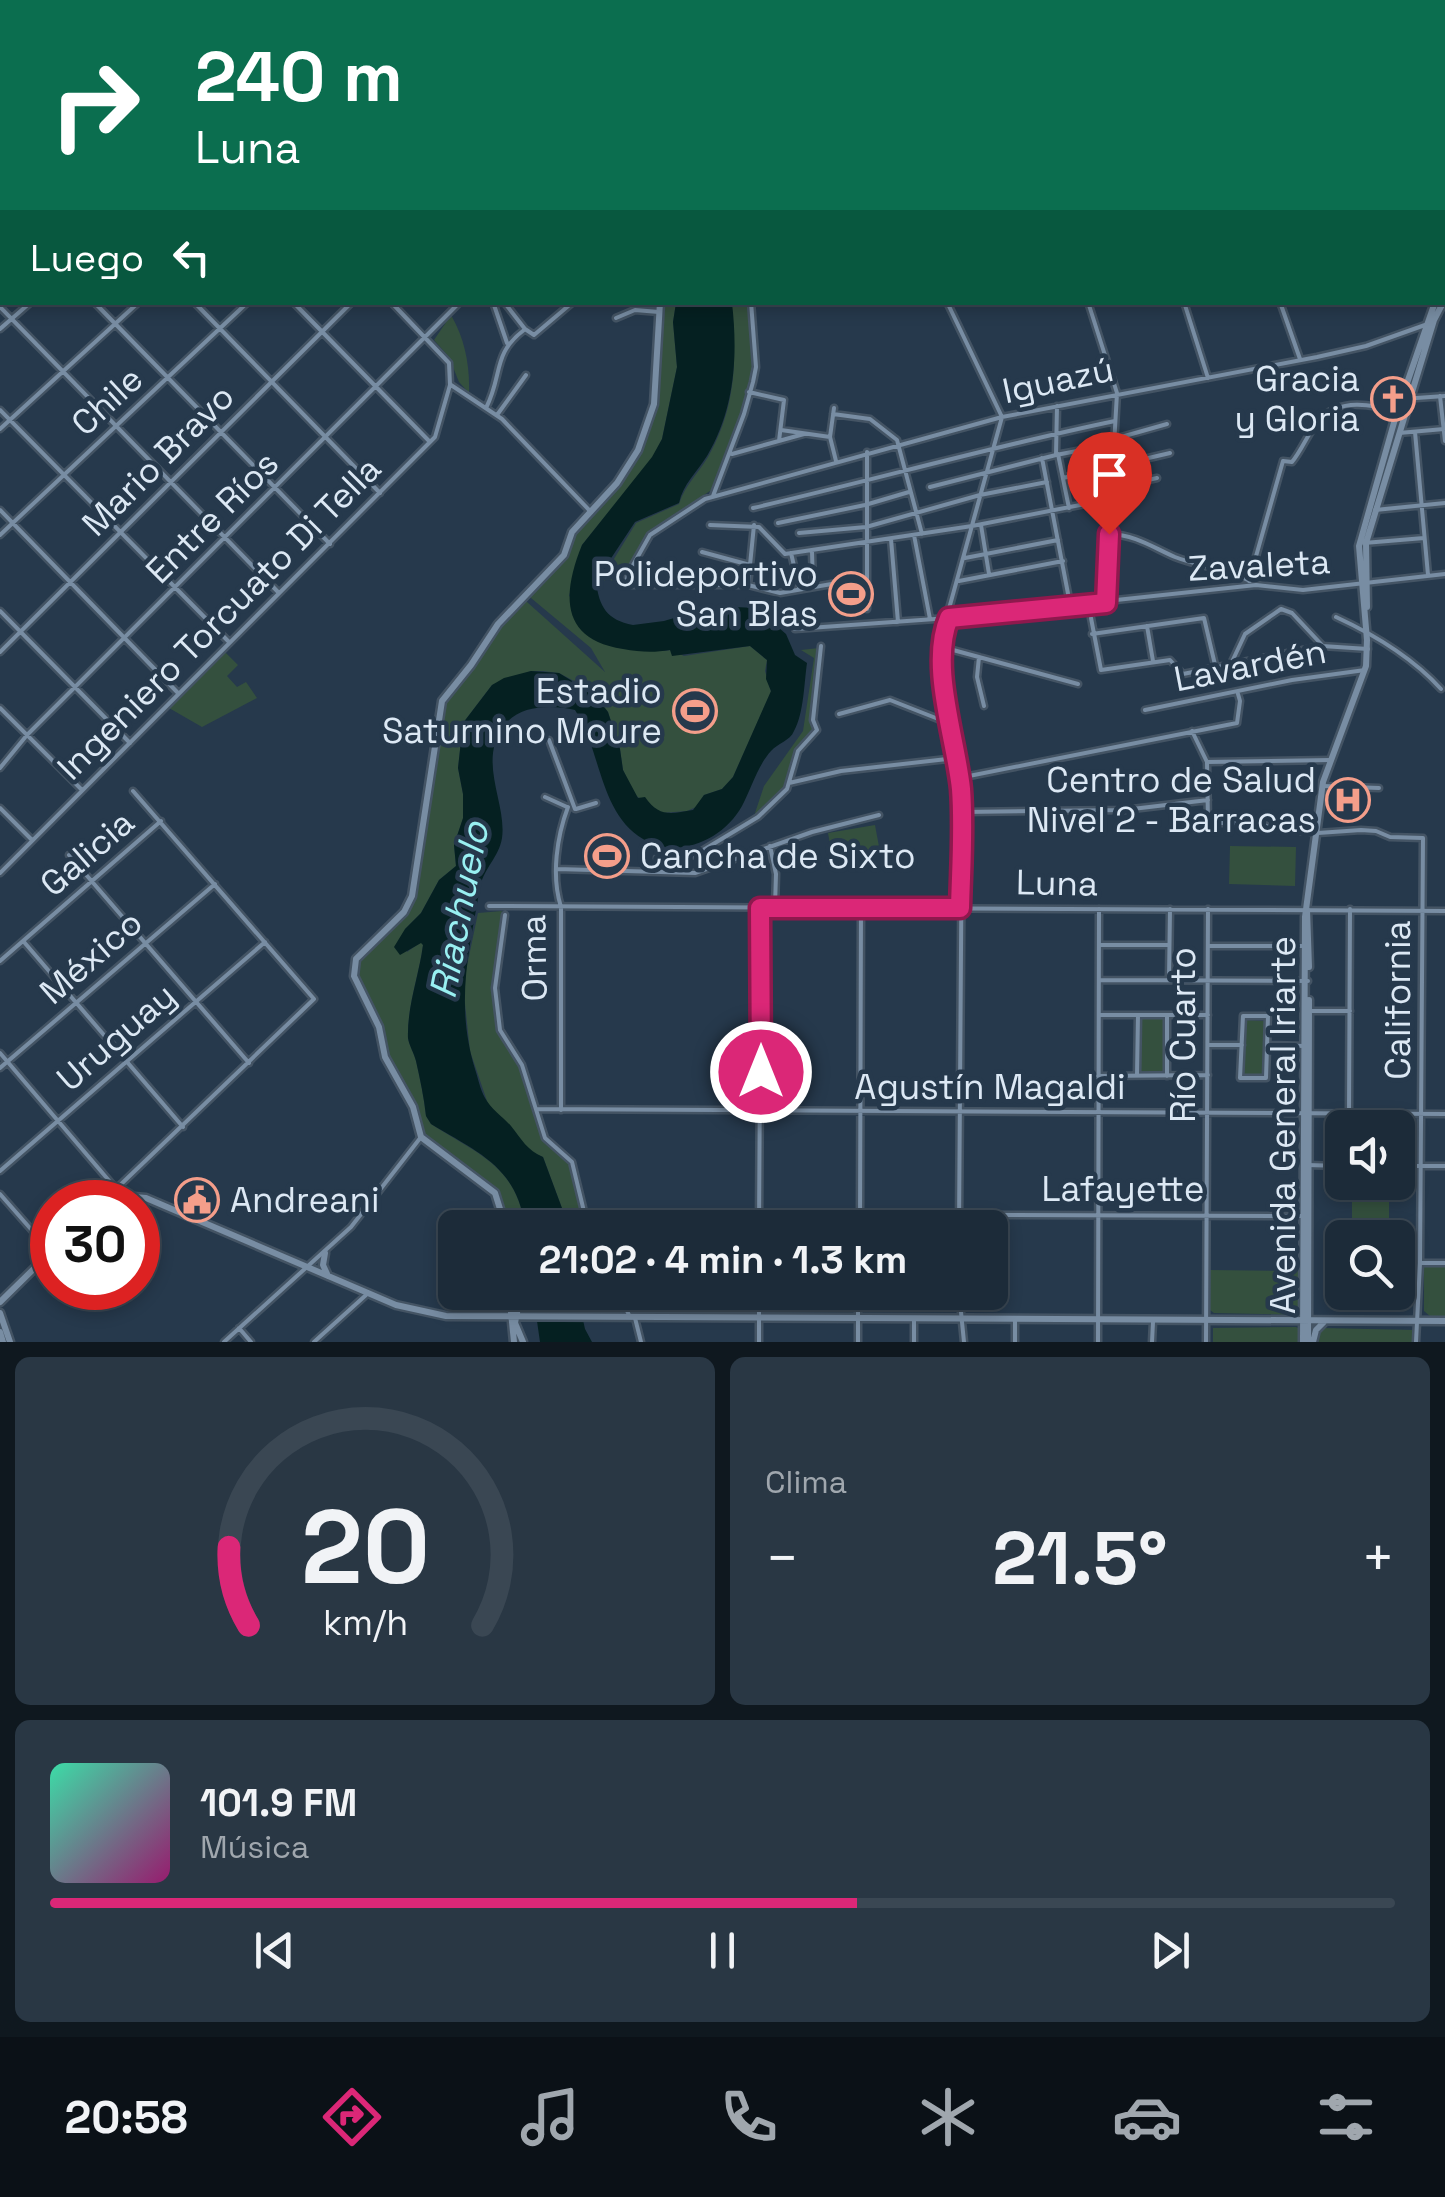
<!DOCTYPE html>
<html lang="es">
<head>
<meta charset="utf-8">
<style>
  :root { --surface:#1c2b39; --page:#293744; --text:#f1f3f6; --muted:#a0a7ae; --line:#3a4753; --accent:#db2777 }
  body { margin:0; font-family:"Space Grotesk",sans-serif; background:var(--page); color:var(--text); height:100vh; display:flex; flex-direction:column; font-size:38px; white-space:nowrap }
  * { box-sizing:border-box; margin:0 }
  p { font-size:32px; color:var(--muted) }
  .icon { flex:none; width:55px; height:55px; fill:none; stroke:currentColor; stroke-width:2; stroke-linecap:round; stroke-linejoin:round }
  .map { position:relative; height:1342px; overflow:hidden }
  .drawer { display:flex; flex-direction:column; gap:15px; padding:15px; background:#0f181f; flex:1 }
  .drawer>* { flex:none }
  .guide { position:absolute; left:0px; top:0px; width:1445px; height:305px; box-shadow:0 5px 15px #0003,0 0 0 2px var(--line); background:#0b6e4f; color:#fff; overflow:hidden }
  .buttons { position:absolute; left:1325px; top:1110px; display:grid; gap:20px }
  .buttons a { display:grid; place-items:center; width:90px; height:90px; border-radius:15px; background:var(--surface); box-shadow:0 5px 15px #0003,0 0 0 2px var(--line); font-size:50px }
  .speed { position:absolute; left:30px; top:1180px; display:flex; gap:20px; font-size:50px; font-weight:700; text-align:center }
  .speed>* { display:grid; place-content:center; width:130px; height:130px; border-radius:50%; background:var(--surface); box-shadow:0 5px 15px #0003,0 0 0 2px var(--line); line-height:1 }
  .speed .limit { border:15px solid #d22; background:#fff; color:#111 }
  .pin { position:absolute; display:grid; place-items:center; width:85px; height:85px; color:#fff; margin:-102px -42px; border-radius:50% 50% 50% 0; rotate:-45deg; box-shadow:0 0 10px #0007 }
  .pin .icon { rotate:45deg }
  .me { position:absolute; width:110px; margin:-55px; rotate:0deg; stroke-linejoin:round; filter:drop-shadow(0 0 8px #0008) }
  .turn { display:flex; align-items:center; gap:35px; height:210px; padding:0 30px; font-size:45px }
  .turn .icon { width:130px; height:130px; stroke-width:2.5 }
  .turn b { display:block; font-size:70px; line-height:85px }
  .then { display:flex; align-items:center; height:95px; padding:0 30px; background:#0003; gap:20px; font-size:38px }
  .big { font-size:75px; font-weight:600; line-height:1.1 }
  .drawer .widget { flex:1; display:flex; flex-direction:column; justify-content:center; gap:15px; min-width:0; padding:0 35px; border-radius:15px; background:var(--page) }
  .drawer .dial { align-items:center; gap:0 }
  .dial svg { height:260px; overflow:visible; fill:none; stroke:var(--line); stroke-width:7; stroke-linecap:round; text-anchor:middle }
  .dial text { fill:var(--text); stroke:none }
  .song { display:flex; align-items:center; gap:30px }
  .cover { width:120px; height:120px; border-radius:15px; background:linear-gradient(135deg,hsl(160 70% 55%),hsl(320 70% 35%)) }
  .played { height:10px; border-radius:5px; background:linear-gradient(90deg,var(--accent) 60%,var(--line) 60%) }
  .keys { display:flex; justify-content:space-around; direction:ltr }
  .heat { display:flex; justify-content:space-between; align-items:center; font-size:55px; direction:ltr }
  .drawer .tiles { flex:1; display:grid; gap:15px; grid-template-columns:1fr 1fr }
  .widget:last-child { grid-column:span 2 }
  .trip { position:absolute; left:438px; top:1210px; width:570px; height:100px; border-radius:15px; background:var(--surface); box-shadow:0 5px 15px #0003,0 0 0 2px var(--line); font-weight:600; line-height:100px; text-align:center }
  .menu { display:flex; height:160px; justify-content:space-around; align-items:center; background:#0b1117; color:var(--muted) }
  .menu .icon { width:70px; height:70px }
  .menu .selected { color:var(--accent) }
  .menu b { font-size:45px; color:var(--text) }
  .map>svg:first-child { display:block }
  .green { fill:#34503e }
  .water { fill:#052021 }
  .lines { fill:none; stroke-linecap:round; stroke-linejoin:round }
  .street-casing { stroke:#445464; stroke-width:9 }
  .secondary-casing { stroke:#445464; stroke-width:11 }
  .street { stroke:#788da3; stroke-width:4 }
  .secondary { stroke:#788da3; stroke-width:6 }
  .route-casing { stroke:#8e194d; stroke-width:25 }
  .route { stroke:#db2777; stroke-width:18 }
  .labels { text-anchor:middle; stroke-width:9; stroke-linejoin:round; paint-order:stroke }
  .poi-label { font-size:35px; fill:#dce8f4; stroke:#26394c; text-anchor:end }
  .street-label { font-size:35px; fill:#dce8f4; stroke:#26394c }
  .water-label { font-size:38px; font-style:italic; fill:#99f0f2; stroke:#26394c }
</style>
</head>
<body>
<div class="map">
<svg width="1445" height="1342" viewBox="0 0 1445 1342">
  <rect width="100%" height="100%" fill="#26394c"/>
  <path class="green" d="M663 303H676L673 322 677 367 662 439 653 457 582 545 569 596 664 651 671 650 684 656 750 646 767 660 765 671 771 692 733 777 722 789 704 795 696 807 687 811 661 813 635 795 623 770 620 749 608 712 587 688 559 673 543 671H531L492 685 463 723 458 768 463 794V819L454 844 456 866 439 880 421 913 405 929 407 952 421 942 423 945C419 975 407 1007 408 1038 409 1045 414 1053 416 1061 420 1079 424 1097 426 1116L431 1124C479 1155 516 1165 525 1227H508L495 1188 425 1136 418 1106 387 1052 356 971 359 959 413 902 444 702 467 676 501 624 522 601 527 602 605 672 591 648 531 598 530 592 561 561 572 536 619 484 639 452 655 410Z
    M730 303H749L754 373 742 416 713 489 647 533 629 570 621 567 614 581 607 579 598 585 636 523 679 504C685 485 698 474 708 457 736 408 738 357 730 303Z
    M451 315C465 339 470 366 469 393L459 382 449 357 434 340Z
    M819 648 811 718 814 732 797 750 785 787 754 816 764 786 803 731 814 658 801 650Z
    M225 652 238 665 227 676 237 687 246 682 257 698 202 727 169 708Z
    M875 825 880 852 833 861 828 833Z
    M1230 846 1296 847 1295 886 1229 884Z
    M502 911 493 990 499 1034 523 1074 542 1138 569 1161 586 1227H569L543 1157 529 1151 488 1104 470 1051 463 985 478 913Z
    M1139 1018H1165L1164 1073H1139Z
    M1245 1020 1264 1021 1263 1075H1244Z
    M1352 1190 1389 1193V1223H1352Z
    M1424 1266H1445V1317H1431L1424 1311Z
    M1209 1270 1300 1271V1315L1214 1313 1210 1310Z
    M1296 1327 1300 1329 1301 1342H1213V1328Z
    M1322 1328 1415 1330 1413 1342H1315Z"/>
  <path class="water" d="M676 303H732C738 355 735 409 707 456 697 472 683 484 679 503L635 522 596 581C599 607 607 620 633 625L664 621 691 613 735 607 756 608 786 634 795 655 807 663C804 683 804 713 794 731 790 741 778 743 771 751 758 765 751 789 742 806 723 840 678 860 643 839 599 813 601 749 575 710 553 705 519 704 504 726 477 761 507 803 502 838 499 857 484 868 480 887 469 952 455 1003 475 1069 478 1078 480 1089 485 1098 491 1109 503 1117 511 1126 522 1140 527 1150 543 1157L569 1227H525C517 1167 479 1153 431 1124L426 1116C424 1097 420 1079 416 1061 414 1053 409 1045 408 1038 407 1006 419 976 423 945L421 943 400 955 394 947 405 929 421 913 439 880 456 866 454 845 463 818V794L458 768 463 723 492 685 504 678 531 671 559 673 595 695 608 712 620 749 623 770 638 798 645 797C659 817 670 814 693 810L704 795 722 789 733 777 771 691 766 679 767 660 750 646 672 656 670 650C653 653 640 652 623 649 560 640 562 594 582 545L652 457 662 439 677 367 673 322Z
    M533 1293H577L585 1329 592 1342H540Z"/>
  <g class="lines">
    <g class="street-casing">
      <path id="street" d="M97 0 99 2
        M195 0 197 2
        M296 0 299 2
        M871 0 873 2
        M914 0 915 2
        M986 0 987 2
        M1256 0V2
        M1343 0 1344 2
        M1430 0V2
        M1445 0V10
        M0 1 2 4
        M65 2 67 0
        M173 2 176 0
        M286 2 289 0
        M774 2 775 0
        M1000 2 1009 0
        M1442 55 1445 62
        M0 66 2 63
        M0 104 2 107
        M1442 121 1445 120
        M0 148 2 146
        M1442 161 1445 160
        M0 205 2 208
        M1442 206 1445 204
        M0 235 2 233
        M94 302 330 544
        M194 302 380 493
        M293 302 430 442
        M504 302 525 329 534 335 573 302
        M947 302 1002 417
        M1088 302 1117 393 1105 603
        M1184 302 1208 378
        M1280 302 1300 359
        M494 305 507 343
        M0 307 279 593
        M616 318 635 310 659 312
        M0 329 31 302
        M451 385 502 419 591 512
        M749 392 784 400 779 441
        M1440 396 1445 441
        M1402 399 1445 396
        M486 408C503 375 492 354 524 330
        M834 408 830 437 836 461
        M0 410 229 642
        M833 414 870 419 897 440 922 534
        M497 415 526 375
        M0 429 139 302
        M781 430 830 437
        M1415 432 1428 575
        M1399 433 1444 429
        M1114 439 1167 424
        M732 454 804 434
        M1058 454 1069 508
        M1056 455 1057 406
        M1042 458 1070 604
        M1063 478 1170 453
        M930 487 1056 455 1114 444
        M1112 488 1157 478
        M713 496 744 414 753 382 756 367 751 302
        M753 508C874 480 994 446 1115 421
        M0 510 178 693
        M1375 510 1445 503
        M778 523 865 505 909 492
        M710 525 759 527 785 554 972 526 1111 499
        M981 525 989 574
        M799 533 866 527 980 495 1047 482
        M1109 534C1136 535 1152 547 1175 557 1200 567 1227 568 1250 581
        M0 535 248 302
        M914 535 930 619
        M891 539 898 622
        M1364 543 1424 538
        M812 551 813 586
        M702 552 750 565
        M791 553 799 587
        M965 558 1058 540
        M866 578 780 593 748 585H626L628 574 650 535 705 499 1002 417 1317 357 1366 346 1425 325
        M959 581 1063 561
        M1249 581 1283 461 1292 462C1302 450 1308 433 1319 420 1340 398 1372 404 1397 412
        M748 585 754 525
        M867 609V452
        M0 611 130 743
        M1336 617C1375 635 1412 657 1441 689
        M1091 618 1101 670 1170 660 1183 674 1322 646 1368 649
        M1147 626 1153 661
        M795 629 949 618 1256 585 1303 590 1445 574
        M1092 634 1204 618 1216 669
        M942 647 1078 684
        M0 652 352 302
        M979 657 977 677 984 706
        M1230 666 1245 634 1281 609 1292 613 1322 645
        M0 708 82 790
        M1145 710 1292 680 1365 670
        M839 714 890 700 951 724
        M1192 731 1207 762
        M549 740 575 809
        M1331 760 1207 762 1208 823H1261L1270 828 1318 833 1361 830 1376 831 1390 837 1423 838 1420 1263 1416 1342
        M0 768 27 735 460 302
        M959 778 1237 723 1240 701 1238 694
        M789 783 841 771 956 758
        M1323 786 1379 788
        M545 797 567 807
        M0 808 32 840
        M576 809 596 803
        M963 812 1124 810 1208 800
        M770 846 776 874 775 906
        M69 855 249 1063
        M657 858 695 855 758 817 787 789 798 751 817 730 813 720 821 646
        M557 869 695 873 812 832 879 815
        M0 873 435 437 450 385 449 363 391 302
        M489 906 1445 911
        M505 915 495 988 500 1030 522 1065 545 1138 572 1162 588 1228
        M24 942 183 1127
        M1099 945H1169
        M1208 946H1303
        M0 961 161 821
        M1169 979 1170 909
        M1099 980 1308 981
        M1309 1011H1350
        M1099 1015H1208
        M1243 1016H1268L1266 1078H1240Z
        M1208 1045H1242
        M1268 1045 1304 1046
        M0 1053 117 1190
        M0 1068 215 884
        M1137 1075 1138 1015
        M1098 1076 1208 1075
        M1167 1076V1016
        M536 1109 1445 1114
        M561 1110V907C551 876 557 836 568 807
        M1349 1114 1350 909
        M1307 1165 1342 1166
        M1398 1166H1445
        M0 1171 265 942
        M116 1189 314 999 133 791
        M0 1194 51 1252
        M759 1214 1304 1216
        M759 1228 761 908
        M860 1228 861 907
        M959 1228 962 812 943 672 942 634 1002 417
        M1420 1263H1445
        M618 1292 629 1315
        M759 1292V1342
        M959 1292 964 1342
        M635 1318 641 1342
        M239 1328 251 1342
        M224 1342 351 1227 421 1137
        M314 1342 366 1295
        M858 1342V1292
        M914 1342V1319
        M1015 1342V1320
        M1098 1342 1099 909
        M1152 1342 1153 1322
        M1206 1342 1208 909"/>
    </g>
    <g class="secondary-casing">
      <path id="secondary" d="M1206 0 1208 2
        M1233 0 1235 2
        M672 2 674 0
        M1442 255 1445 258
        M1442 289 1445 286
        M1367 607 1366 543 1434 320 1445 299
        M1307 910 1309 967
        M105 1202 122 1196 146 1198 396 1305 446 1316 1445 1321
        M506 1228 495 1193 421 1137 413 1107 385 1057 379 1027 354 976 356 959 404 912 412 896 442 701 471 665 498 624 564 555 572 532 617 483 638 450 654 404 660 302
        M325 1253 323 1265 328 1276
        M509 1292 514 1342
        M521 1292 515 1323 523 1342
        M0 1302 52 1251
        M0 1313 10 1342
        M0 1332 3 1342
        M1303 1342 1305 917 1323 782 1366 666 1367 640 1359 546 1397 412 1435 302
        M1308 1342 1309 1000
        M1313 1342 1316 1330 1324 1322"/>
    </g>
    <use href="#street" class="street"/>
    <use href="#secondary" class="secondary"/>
  </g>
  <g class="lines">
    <g class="route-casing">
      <path id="route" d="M761 1072 760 908H960C961 868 964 828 961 789 956 739 929 665 949 618L1106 603 1109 534"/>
    </g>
    <use href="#route" class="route"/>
  </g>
  <defs>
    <g id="church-ring" transform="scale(2.25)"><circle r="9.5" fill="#26394c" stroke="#f49e8a" stroke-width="1.5"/><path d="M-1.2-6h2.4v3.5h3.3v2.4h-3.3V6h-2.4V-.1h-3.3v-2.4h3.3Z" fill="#f49e8a"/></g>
    <g id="stadium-ring" transform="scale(2.25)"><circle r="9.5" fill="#26394c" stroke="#f49e8a" stroke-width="1.5"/><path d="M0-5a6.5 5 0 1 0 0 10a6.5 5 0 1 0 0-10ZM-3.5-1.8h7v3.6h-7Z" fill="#f49e8a"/></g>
    <g id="hospital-ring" transform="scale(2.25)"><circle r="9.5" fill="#26394c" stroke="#f49e8a" stroke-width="1.5"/><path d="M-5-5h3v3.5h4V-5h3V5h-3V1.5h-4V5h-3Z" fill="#f49e8a"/></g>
    <g id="civic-ring" transform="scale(2.25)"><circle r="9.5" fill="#26394c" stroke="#f49e8a" stroke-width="1.5"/><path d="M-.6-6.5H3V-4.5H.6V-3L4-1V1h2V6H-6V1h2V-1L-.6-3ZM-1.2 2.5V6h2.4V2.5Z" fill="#f49e8a"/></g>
  </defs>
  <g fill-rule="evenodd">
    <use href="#church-ring" x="1393" y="399"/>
    <use href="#stadium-ring" x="851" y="594"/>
    <use href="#stadium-ring" x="695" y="711"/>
    <use href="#hospital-ring" x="1348" y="800"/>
    <use href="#stadium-ring" x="607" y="856"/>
    <use href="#civic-ring" x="197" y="1200"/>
  </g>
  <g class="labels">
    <g class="poi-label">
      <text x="1360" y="391">Gracia<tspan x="1360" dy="40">y Gloria</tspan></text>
      <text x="818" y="586">Polideportivo<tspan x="818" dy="40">San Blas</tspan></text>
      <text x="662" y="703">Estadio<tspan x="662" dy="40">Saturnino Moure</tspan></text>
      <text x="1316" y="792">Centro de Salud<tspan x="1316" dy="40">Nivel 2 - Barracas</tspan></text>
      <text x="640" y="868" text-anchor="start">Cancha de Sixto</text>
      <text x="230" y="1212" text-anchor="start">Andreani</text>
    </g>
    <g class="street-label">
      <text transform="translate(1058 380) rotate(-12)" y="12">Iguazú</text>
      <text transform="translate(107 401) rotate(-43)" y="12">Chile</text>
      <text transform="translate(158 460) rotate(-45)" y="12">Mario Bravo</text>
      <text transform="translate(212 517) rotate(-45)" y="12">Entre Ríos</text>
      <text transform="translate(1259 565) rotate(-3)" y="12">Zavaleta</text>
      <text transform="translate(219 618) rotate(-45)" y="12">Ingeniero Torcuato Di Tella</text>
      <text transform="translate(1250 665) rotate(-11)" y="12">Lavardén</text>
      <text transform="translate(87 853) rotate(-41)" y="12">Galicia</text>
      <text transform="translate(1057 883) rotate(1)" y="12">Luna</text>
      <text transform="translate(91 957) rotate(-41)" y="12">México</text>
      <text transform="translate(534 958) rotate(-91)" y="12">Orma</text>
      <text transform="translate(1398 1000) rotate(-90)" y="12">California</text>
      <text transform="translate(1183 1035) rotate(-90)" y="12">Río Cuarto</text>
      <text transform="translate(116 1037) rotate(-41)" y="12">Uruguay</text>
      <text x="990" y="1099">Agustín Magaldi</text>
      <text transform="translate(1283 1125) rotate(-90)" y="12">Avenida General Iriarte</text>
      <text x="1123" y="1201">Lafayette</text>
    </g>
    <g class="water-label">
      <text transform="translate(459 910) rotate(-79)" y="13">Riachuelo</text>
    </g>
  </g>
</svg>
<div class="buttons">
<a><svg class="icon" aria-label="sound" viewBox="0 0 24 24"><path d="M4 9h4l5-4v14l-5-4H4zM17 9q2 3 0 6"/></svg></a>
<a><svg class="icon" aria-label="search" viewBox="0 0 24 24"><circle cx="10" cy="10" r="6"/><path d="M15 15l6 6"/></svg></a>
</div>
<div class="speed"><div class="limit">30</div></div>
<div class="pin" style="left:1109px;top:534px;background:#d93025"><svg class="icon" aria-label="arrive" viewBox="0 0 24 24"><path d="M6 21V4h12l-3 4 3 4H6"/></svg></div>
<svg class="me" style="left:761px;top:1072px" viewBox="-20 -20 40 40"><circle r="17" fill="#db2777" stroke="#fff" stroke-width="3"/><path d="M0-11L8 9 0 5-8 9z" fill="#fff"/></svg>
<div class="trip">21:02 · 4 min · 1.3 km</div>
<div class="guide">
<div class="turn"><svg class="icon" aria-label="right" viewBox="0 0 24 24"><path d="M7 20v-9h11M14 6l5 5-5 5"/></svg><div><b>240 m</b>Luna</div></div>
<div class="then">Luego<svg class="icon" aria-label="left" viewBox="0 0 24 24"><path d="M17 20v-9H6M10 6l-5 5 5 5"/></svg></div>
</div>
</div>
<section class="drawer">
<div class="tiles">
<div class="widget dial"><svg viewBox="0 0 100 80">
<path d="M14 69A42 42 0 1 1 86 69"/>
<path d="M14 69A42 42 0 0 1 8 45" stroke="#db2777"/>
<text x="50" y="56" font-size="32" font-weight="700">20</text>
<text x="50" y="72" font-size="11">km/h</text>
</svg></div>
<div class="widget"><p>Clima</p>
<div class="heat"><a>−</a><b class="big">21.5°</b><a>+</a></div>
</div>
<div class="widget">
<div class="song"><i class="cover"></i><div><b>101.9 FM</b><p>Música</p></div></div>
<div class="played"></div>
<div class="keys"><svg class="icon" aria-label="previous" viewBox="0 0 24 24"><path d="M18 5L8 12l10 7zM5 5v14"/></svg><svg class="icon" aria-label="pause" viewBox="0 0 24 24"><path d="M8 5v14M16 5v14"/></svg><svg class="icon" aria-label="next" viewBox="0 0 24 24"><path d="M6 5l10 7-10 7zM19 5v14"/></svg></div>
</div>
</div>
</section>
<nav class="menu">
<b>20:58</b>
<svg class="icon selected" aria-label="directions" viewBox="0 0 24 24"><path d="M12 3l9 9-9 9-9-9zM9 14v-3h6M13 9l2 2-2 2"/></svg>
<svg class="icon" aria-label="music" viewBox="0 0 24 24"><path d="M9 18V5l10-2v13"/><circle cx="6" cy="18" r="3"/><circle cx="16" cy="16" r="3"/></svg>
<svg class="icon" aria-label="phone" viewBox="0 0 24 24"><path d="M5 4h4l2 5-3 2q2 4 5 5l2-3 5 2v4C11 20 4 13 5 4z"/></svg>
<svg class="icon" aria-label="climate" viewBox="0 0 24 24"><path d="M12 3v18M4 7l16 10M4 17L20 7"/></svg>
<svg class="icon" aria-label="car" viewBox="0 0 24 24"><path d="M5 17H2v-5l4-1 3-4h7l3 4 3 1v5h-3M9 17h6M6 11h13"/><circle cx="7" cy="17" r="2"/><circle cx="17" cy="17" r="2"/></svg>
<svg class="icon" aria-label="filters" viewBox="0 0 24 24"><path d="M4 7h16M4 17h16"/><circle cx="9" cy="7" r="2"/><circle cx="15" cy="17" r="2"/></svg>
</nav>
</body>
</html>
